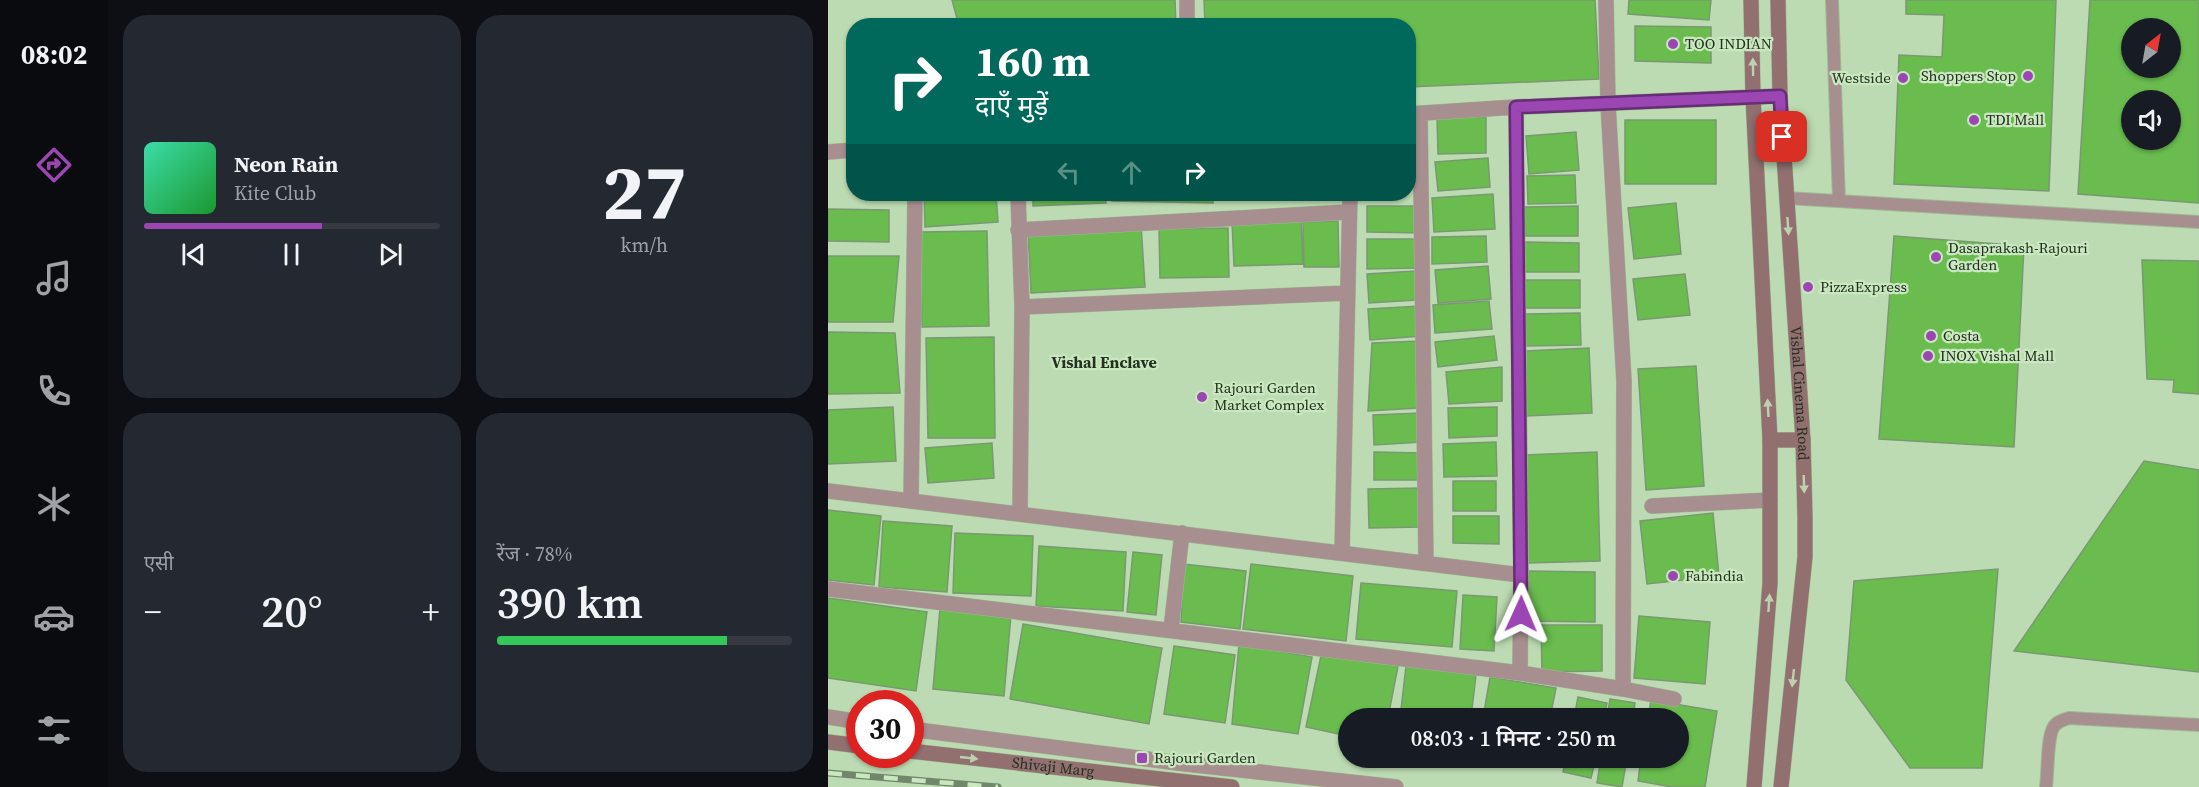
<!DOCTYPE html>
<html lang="hi">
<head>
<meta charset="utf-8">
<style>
  :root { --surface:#171b24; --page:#242831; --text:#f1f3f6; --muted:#9ea1a6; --line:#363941; --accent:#9c46b4 }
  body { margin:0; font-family:"Source Serif 4","Noto Sans Devanagari",serif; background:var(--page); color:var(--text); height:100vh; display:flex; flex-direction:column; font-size:22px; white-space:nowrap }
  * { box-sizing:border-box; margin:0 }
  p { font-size:20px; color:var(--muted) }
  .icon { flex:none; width:33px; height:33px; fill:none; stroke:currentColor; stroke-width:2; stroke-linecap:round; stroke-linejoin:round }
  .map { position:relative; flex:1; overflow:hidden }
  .drawer { display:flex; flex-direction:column; gap:15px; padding:15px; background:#0d0f14; width:720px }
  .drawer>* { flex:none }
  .banner { position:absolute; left:18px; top:18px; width:570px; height:183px; border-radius:24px; box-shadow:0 2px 4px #0004; background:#00695c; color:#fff; overflow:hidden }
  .needle { width:39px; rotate:31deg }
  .buttons { position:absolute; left:1293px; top:18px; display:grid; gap:12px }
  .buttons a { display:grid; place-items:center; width:60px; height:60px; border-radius:50%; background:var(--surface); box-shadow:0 2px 4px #0004; font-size:30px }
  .speed { position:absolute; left:18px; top:690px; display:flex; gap:12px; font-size:30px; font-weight:700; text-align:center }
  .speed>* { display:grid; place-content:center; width:78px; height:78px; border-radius:50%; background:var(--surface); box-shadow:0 2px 4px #0004; line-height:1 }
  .speed .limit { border:9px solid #d22; background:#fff; color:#111 }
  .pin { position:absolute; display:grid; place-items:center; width:51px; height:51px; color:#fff; margin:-26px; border-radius:12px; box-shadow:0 3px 9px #0006 }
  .me { position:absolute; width:66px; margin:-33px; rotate:1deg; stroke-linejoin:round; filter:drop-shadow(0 0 4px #0008) }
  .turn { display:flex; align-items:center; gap:21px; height:126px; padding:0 30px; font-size:27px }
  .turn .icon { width:78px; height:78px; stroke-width:2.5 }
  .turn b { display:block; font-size:42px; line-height:51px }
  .lanes { display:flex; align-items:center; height:57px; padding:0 30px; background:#0003; justify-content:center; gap:30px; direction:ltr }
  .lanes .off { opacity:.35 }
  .big { font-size:45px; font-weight:600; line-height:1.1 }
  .drawer .widget { flex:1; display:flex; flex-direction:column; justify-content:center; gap:9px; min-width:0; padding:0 21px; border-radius:24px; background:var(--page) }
  .drawer .dial { align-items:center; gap:0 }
  .dial b { font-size:78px; line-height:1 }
  .song { display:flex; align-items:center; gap:18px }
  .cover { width:72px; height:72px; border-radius:9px; background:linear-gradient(135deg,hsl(160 70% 55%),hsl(130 70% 35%)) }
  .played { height:6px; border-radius:3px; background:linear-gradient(90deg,var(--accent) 60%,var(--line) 60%) }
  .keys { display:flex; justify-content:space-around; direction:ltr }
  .heat { display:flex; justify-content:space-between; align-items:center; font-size:33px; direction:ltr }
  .charge { height:9px; border-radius:4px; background:linear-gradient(90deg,#34c759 78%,var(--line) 0) }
  .drawer .tiles { flex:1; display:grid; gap:15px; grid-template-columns:repeat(2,1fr) }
  .trip { position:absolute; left:510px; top:708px; width:351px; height:60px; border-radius:30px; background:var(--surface); box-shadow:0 2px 4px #0004; font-weight:600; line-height:60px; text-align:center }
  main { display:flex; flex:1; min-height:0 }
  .tabs { display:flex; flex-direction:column; width:108px; justify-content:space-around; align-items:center; background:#090b0e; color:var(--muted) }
  .tabs .icon { width:42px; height:42px }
  .tabs .on { color:var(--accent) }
  .tabs b { font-size:27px; color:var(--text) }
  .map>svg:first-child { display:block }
  .building { fill:#6abc4e; stroke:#7a9872; stroke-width:1.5; fill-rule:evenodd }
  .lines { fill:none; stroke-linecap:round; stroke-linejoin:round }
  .lane-casing { stroke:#9eb995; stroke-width:14 }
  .street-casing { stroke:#9eb995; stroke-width:16 }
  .secondary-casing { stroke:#9eb995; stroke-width:16 }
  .lane { stroke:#a78f8f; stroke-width:12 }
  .street { stroke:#a78f8f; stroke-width:15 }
  .secondary { stroke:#927070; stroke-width:15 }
  .rail-casing { stroke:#71866a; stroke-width:7 }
  .rail { stroke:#c9e8bf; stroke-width:4.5; stroke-dasharray:14; stroke-linecap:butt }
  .oneway { fill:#bed0af }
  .route-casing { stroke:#652e75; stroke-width:15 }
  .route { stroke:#9c46b4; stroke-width:10 }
  .poi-dot { fill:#9c46b4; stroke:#c9e8bf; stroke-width:2 }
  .labels { text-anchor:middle; stroke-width:4.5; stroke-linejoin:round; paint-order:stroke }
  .poi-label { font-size:15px; fill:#243020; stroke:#c9e8bf; text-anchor:start }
  .street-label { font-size:15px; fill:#243020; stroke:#c9e8bf }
  .neighbourhood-label { font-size:16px; font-weight:bold; fill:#243020; stroke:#c9e8bf }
</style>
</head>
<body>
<main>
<nav class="tabs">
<b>08:02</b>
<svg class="icon on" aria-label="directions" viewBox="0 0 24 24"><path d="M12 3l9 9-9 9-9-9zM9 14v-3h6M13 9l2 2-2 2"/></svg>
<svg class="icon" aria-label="music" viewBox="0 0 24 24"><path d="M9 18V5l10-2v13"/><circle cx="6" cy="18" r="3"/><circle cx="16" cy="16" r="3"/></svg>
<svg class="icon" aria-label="phone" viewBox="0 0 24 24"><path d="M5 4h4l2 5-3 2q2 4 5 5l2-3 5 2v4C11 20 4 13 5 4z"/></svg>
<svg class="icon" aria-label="climate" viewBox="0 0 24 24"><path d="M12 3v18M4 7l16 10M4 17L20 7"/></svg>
<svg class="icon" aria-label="car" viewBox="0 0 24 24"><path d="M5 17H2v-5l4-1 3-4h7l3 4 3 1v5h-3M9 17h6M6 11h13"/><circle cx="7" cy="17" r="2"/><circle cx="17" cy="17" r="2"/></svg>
<svg class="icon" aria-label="filters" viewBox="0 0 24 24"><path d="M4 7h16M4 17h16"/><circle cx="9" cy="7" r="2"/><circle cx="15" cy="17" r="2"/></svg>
</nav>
<section class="drawer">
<div class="tiles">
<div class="widget">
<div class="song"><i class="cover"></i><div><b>Neon Rain</b><p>Kite Club</p></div></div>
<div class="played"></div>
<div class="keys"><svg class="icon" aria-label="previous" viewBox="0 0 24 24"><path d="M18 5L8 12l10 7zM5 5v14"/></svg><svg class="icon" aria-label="pause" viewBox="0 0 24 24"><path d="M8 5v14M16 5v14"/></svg><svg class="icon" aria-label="next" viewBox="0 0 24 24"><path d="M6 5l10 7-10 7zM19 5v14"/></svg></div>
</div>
<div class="widget dial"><b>27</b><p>km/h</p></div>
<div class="widget"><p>एसी</p>
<div class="heat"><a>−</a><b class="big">20°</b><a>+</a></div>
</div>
<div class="widget"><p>रेंज · 78%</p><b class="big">390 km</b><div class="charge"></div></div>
</div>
</section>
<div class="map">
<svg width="1371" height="787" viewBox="0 0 1371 787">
  <rect width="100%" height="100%" fill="#bcdbb2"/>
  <path class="building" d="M124 0H347L348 26H131Z
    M376 0H767L771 79 580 87V26H377Z
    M801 0H883L881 20 800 14Z
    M1078 0H1228L1221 191 1066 184 1071 55 1114 57 1116 15 1078 14Z
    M1262 0H1371V203L1250 194ZM1304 28H1342V68H1304ZM1304 100H1342V140H1304Z
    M807 26 883 27V63L807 61Z
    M609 117H658V153L610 154Z
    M797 120H888V184H797Z
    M580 130H589L592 171 580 172Z
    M748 132 751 170 701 174 698 136Z
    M660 158 662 187 610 191 607 162Z
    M747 175 748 203 700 204 699 176Z
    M96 194H168L170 222 97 227Z
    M205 194H278V203L205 206Z
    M284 194H385V203L284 201Z
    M402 194H466V198L402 197Z
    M665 194 667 229 606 232 604 198Z
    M848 203 853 254 806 259 800 208Z
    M539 206H593V233L539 232Z
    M750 206V236H697L696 207Z
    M0 209 61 210V242L0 241Z
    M473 219 475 264 406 266 404 222Z
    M510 221 511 267H476L475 222Z
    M313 224 317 287 203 293 200 230Z
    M400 228 401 277 332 278 331 229Z
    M159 231 161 326 94 327 92 232Z
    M658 236 659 262 604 264V237Z
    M1066 236 1196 246 1186 447 1051 439Z
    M539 239H591L592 268 539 269Z
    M697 242 751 243V272H697Z
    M0 256H71L65 322H0Z
    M1314 260 1371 261V394L1345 392 1346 380 1319 379Z
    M660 266 663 299 610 303 607 270Z
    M587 271 589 300 541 303 539 274Z
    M857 274 862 315 810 320 805 279Z
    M696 280H752V308H696Z
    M661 301 664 329 607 333 605 305Z
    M592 306 594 336 542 340 540 309Z
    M752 313 753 345 698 346V314Z
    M0 332 67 333 72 393 0 394Z
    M666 336 669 360 610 367 607 342Z
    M166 337 167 438H100L98 338Z
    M592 341 591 408 540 411 544 343Z
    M761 348 764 413 698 416 695 351Z
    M868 366 876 486 818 490 810 369Z
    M674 367V401L621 404 618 372Z
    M65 407 68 461 0 464V410Z
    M669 407V436L621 438 620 408Z
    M592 413 594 442 546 445 545 415Z
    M668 442 669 476 616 477 615 444Z
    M164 443 166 478 100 483 97 448Z
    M546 452 594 453V480H546Z
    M769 452 772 561 700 563 696 455Z
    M1316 461 1371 470V672L1186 651Z
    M625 481H668V511H625Z
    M592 488 593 527 541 528 540 489Z
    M0 510 53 516 46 585 0 580Z
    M885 513 891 576 819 584 812 521Z
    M625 516H671V544L625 543Z
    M55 521 124 526 119 592 51 587Z
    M127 533 205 536 203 596 125 593Z
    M211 546 298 552 295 611 208 606Z
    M305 552 334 555 328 615 299 612Z
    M355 564 418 571 412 629 353 622Z
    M423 564 525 576 518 641 415 629Z
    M1170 569 1154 768H1082L1018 680 1026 581Z
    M699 571 767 572V622L698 621Z
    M533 583 629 591 624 647 528 639Z
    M635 595 669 597 666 651 632 649Z
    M0 598 99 612 88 691 0 678Z
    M112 608 183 615 176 696 105 689Z
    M811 616 882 622 877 684 806 678Z
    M195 624 334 648 321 724 182 699Z
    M713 625H774V671L714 672Z
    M411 644 484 657 470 734 404 724Z
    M346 646 407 655 397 723 336 714Z
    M494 651 570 666 560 718H520V736L478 727Z
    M578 666 648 675 643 718H572Z
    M662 677 728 688 722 718H655Z
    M750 697 779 703 776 718H746Z
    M782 699 807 703 805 718H779Z
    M823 700 889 711 877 787H844L810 781 813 758H850V718H820Z
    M657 758H716L714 767Z
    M738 758H768L763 778 735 772Z
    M773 758H799L794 787 769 783Z"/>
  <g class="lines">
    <g class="lane-casing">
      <path id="lane" d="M1004 0 1011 201
        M958 198 1371 222
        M1218 787C1220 773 1219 739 1225 728 1228 722 1234 720 1241 718L1371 725"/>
    </g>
    <g class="street-casing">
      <path id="street" d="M359 0V26
        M688 107 693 575 692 673
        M580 114 688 107 952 96
        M592 114 598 563
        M0 152 26 150
        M190 194 194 307 192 514
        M190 230 521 212
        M194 307 520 293
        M0 491 693 575
        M83 500 87 194
        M824 506 942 500
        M514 553 522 194
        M0 589 692 673 795 689 796 381 780 104 778 0
        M343 629 354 533
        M795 689 846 699
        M0 717 32 722
        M82 729 358 764 568 787"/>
    </g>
    <g class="secondary-casing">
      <g id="secondary">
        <path d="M923 0 925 97 942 440V583L926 787"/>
        <path id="s1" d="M950 0 952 96 975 440 977 517V557L953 787"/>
        <path d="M942 440H975"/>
        <path d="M0 742 32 746"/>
        <path id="s2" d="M82 751 404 787"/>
      </g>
    </g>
    <use href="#lane" class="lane"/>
    <use href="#street" class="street"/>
    <use href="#secondary" class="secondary"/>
    <g class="rail-casing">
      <path id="rail" d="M0 773 170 787"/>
    </g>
    <use href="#rail" class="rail"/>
  </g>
  <defs><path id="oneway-solid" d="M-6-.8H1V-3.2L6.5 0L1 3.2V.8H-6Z" transform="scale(1.5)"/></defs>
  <g class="oneway">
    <use href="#oneway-solid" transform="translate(925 67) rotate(-91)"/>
    <use href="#oneway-solid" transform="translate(960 226) rotate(86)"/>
    <use href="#oneway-solid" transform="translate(940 408) rotate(-93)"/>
    <use href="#oneway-solid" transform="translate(976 484) rotate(88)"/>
    <use href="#oneway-solid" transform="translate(941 603) rotate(-86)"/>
    <use href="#oneway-solid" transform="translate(965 678) rotate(96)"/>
    <use href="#oneway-solid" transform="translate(141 758) rotate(6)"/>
  </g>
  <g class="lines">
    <g class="route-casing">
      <path id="route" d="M693 614 688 107 952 96 954 137"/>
    </g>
    <use href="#route" class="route"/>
  </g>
  <g class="poi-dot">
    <circle cx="845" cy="44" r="6"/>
    <circle cx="1200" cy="76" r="6"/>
    <circle cx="1075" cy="78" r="6"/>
    <circle cx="1146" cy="120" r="6"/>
    <circle cx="1108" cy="257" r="6"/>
    <circle cx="980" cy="287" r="6"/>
    <circle cx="1103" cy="336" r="6"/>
    <circle cx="1100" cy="356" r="6"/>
    <circle cx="374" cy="397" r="6"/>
    <circle cx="845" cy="576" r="6"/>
    <rect x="308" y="752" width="12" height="12" rx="3"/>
  </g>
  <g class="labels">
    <g class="poi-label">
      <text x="857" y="49">TOO INDIAN</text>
      <text x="1188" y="81" text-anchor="end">Shoppers Stop</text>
      <text x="1063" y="83" text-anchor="end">Westside</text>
      <text x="1158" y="125">TDI Mall</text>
      <text x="1120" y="253">Dasaprakash-Rajouri<tspan x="1120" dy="17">Garden</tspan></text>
      <text x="992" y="292">PizzaExpress</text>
      <text x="1115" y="341">Costa</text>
      <text x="1112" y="361">INOX Vishal Mall</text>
      <text x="386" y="393">Rajouri Garden<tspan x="386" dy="17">Market Complex</tspan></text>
      <text x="857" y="581">Fabindia</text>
      <text x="326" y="763">Rajouri Garden</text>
    </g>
    <g class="street-label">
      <text dy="5" stroke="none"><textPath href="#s1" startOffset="394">Vishal Cinema Road</textPath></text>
      <text dy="5" stroke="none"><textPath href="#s2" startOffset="144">Shivaji Marg</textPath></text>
    </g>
    <g class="neighbourhood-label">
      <text x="276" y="368">Vishal Enclave</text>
    </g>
  </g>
</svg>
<div class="buttons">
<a><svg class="needle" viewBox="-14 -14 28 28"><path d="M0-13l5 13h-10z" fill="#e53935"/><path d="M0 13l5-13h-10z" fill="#9ea1a6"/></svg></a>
<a><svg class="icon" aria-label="sound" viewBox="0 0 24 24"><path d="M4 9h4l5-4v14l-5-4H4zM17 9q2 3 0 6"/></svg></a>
</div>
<div class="speed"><div class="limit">30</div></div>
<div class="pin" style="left:954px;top:137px;background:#d93025"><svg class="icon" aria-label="arrive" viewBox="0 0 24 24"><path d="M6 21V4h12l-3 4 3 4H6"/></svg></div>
<svg class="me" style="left:693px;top:614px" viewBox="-20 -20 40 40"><path d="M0-17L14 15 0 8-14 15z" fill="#9c46b4" stroke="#fff" stroke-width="4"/></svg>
<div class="trip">08:03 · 1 मिनट · 250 m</div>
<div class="banner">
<div class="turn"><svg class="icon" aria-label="right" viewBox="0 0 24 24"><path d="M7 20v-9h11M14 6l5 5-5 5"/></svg><div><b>160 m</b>दाएँ मुड़ें</div></div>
<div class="lanes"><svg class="icon off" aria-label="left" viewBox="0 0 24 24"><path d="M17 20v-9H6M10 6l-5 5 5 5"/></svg><svg class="icon off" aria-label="ahead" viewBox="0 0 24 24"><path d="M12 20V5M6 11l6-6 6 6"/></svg><svg class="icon" aria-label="right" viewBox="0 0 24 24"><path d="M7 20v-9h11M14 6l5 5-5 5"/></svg></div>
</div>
</div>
</main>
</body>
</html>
